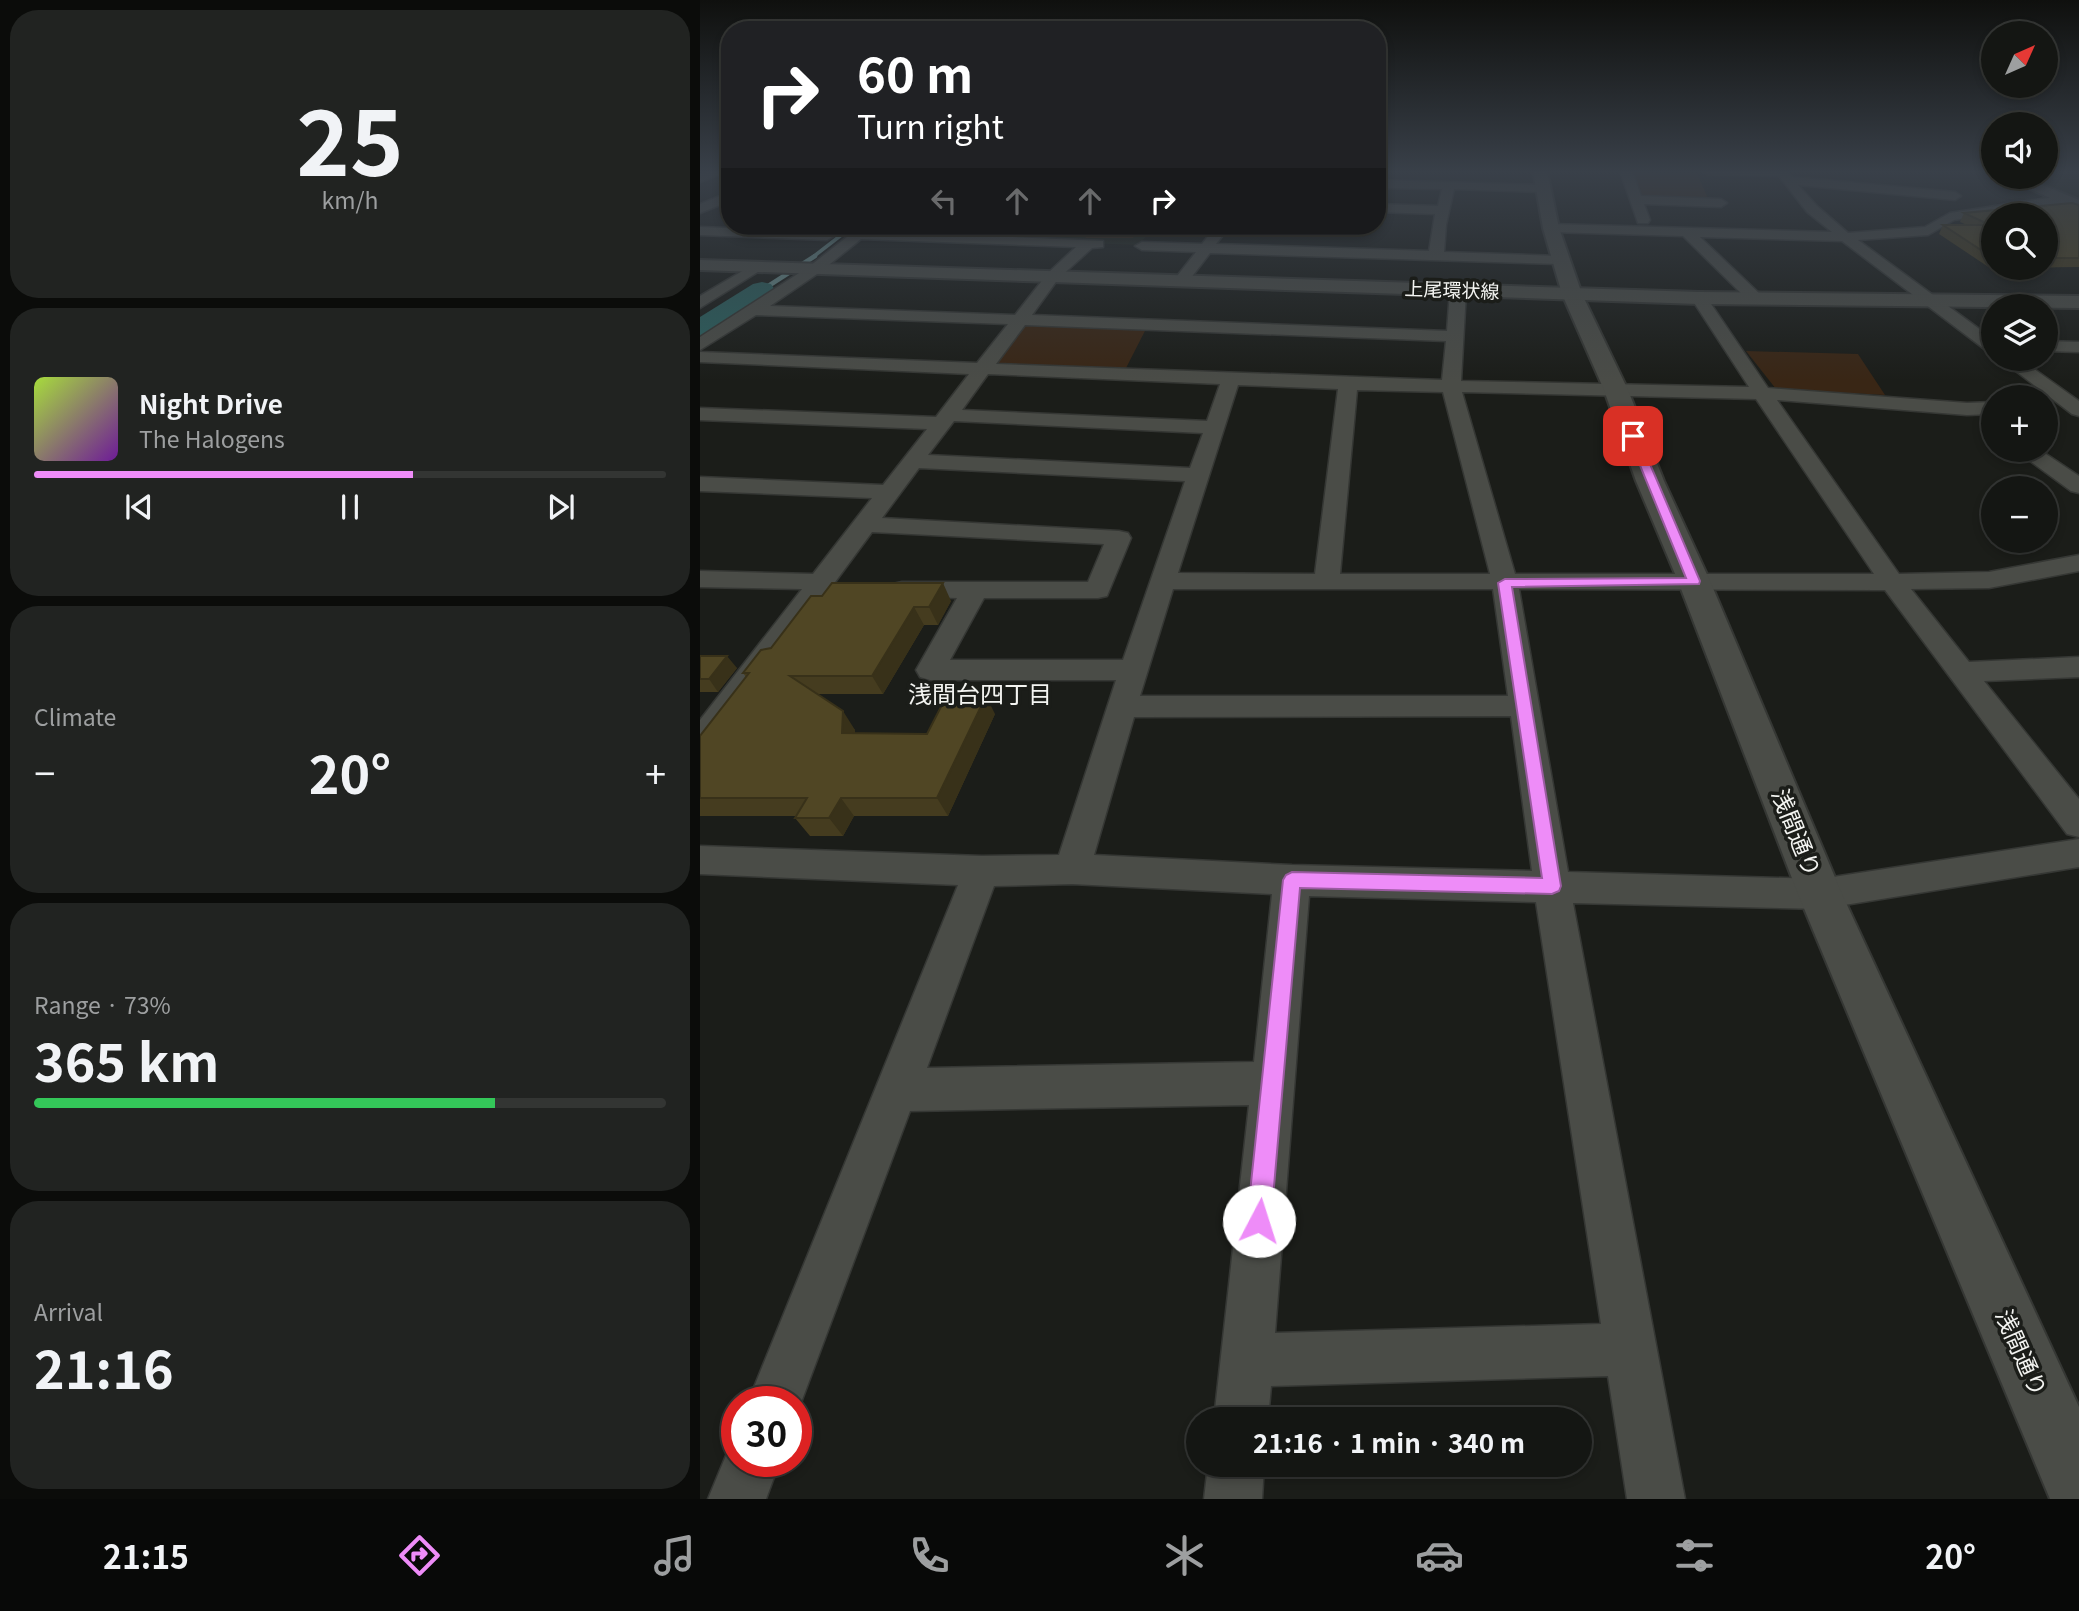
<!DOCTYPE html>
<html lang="en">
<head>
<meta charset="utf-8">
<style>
  :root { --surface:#141613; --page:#212321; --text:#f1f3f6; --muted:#9d9fa0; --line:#333533; --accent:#ee8cf8 }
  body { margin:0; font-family:Georgia,"Noto Sans JP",serif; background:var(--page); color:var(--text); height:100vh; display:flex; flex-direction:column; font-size:26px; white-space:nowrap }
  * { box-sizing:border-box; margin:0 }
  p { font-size:23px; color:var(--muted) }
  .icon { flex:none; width:38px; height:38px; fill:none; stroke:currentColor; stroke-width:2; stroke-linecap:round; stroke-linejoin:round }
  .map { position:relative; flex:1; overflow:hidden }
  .details { display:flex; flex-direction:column; gap:10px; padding:10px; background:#0b0c0a; width:700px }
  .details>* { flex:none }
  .top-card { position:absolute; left:21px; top:21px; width:665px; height:214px; border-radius:28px; box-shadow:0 4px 10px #0003,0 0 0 2px var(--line); background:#202124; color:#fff; overflow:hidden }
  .needle { width:46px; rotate:45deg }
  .buttons { position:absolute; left:1281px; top:21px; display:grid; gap:14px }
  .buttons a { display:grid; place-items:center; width:77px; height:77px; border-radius:50%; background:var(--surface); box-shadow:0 4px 10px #0003,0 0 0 2px var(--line); font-size:35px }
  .speed { position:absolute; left:21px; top:1386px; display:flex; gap:14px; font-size:35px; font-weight:700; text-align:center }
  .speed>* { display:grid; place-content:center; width:91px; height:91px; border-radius:50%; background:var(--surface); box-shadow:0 4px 10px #0003,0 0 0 2px var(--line); line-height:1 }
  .speed .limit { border:10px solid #d22; background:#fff; color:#111 }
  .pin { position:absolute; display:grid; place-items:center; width:60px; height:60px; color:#fff; margin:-30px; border-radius:14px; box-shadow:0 4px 10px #0006 }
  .me { position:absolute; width:77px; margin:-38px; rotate:5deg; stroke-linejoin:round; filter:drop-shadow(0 0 5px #0008) }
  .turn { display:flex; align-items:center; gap:24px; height:147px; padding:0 21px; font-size:32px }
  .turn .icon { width:91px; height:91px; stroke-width:2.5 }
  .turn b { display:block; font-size:49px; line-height:60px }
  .lanes { display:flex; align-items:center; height:66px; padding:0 21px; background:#0003; justify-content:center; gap:35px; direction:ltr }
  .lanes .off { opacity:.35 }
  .big { font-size:52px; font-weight:700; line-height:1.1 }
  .details .widget { flex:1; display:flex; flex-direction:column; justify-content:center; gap:10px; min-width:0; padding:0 24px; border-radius:28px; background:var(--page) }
  .details .dial { align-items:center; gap:0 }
  .dial b { font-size:91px; line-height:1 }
  .song { display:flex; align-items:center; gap:21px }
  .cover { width:84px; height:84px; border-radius:10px; background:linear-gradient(135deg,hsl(80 70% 55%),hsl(280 70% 35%)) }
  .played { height:7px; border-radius:4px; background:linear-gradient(90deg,var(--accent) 60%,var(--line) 60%) }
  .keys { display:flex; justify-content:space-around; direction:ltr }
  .heat { display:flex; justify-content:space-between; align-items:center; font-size:38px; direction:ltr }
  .charge { height:10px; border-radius:5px; background:linear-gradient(90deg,#34c759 73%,var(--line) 0) }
  .trip { position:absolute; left:486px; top:1407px; width:406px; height:70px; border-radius:35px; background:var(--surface); box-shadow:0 4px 10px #0003,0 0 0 2px var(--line); font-weight:700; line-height:70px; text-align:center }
  .tabs { display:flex; height:112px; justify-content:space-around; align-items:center; background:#080908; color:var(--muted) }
  .tabs .icon { width:49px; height:49px }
  .tabs .active { color:var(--accent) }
  .tabs b { font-size:32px; color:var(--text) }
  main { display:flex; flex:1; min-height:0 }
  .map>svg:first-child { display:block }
  .built { fill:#22271d }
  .green { fill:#392615 }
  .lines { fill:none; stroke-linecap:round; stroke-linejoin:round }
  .stream-far1 { stroke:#688b89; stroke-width:3.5 }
  .stream { stroke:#688b89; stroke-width:4.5 }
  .river { fill:#2c5e5c; fill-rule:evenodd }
  .minor-casing { stroke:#353734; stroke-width:3 }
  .tertiary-casing { stroke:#353734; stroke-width:4 }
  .secondary-casing { stroke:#353734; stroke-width:4 }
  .minor { fill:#4a4c47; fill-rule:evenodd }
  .tertiary { fill:#4a4c47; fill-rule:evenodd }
  .secondary { fill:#4a4c47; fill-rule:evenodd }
  .wall { fill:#453c1f; fill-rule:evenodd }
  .shaded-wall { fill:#383119 }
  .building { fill:#504624; stroke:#383119; stroke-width:2 }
  .route { fill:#ee8cf8; stroke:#9b5ba1; stroke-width:2 }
  .labels { text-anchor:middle; stroke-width:7; stroke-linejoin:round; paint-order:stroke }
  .far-street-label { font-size:19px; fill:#f3f4f1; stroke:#1b1d19 }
  .street-label { font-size:23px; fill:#f3f4f1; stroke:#1b1d19 }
  .neighbourhood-label { font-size:24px; fill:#f3f4f1; stroke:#1b1d19 }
</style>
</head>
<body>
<main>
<section class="details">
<div class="widget dial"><b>25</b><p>km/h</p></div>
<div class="widget">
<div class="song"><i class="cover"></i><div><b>Night Drive</b><p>The Halogens</p></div></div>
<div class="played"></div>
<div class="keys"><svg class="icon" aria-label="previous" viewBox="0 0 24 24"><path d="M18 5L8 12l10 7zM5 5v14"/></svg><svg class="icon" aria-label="pause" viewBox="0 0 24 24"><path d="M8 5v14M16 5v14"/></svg><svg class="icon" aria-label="next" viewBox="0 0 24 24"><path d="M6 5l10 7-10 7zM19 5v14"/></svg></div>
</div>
<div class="widget"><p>Climate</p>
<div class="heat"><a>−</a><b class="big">20°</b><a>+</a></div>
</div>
<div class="widget"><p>Range · 73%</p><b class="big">365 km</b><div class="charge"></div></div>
<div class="widget"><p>Arrival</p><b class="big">21:16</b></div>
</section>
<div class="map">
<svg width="1379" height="1499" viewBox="0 0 1379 1499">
  <rect width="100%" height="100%" fill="#1b1d19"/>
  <path class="built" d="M1346 171H1379V199L1325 177H1346Z
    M174 226H456L440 243 436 245 164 234Z"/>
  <path class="green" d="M933 172 997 173 1009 201 943 199Z
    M396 226H442L433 238H385Z
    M325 323 447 327 425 370 291 365Z
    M1046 351 1158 354 1185 395 1076 389Z"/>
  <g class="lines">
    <path class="stream-far1" d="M113 257 153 226"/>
    <path class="stream" d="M62 290 115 256"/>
    <path class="river" d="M62 282 71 284 75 290 71 296 10 336 0 339V317L53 284Z"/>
    <g class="minor-casing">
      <path id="minor" d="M10 171H27L0 182V174Z
        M920 171H932L941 196 1021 199 1027 203 1021 207 944 204 950 220 948 223H938Z
        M1001 171H1087L1092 177 1255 192 1261 196 1255 200 1098 185 1117 206 1148 233 1225 227 1250 213 1361 196 1367 200 1361 204 1254 220 1228 235 1158 240 1293 339V352L1287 351 1142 241 1000 237 1062 296 1064 299 1056 304 1050 302 983 236 851 232 844 228 851 224 1132 232 1107 212 1079 176 1007 174Z
        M677 180 845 185V191L841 192 754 189 746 225 744 252 859 256 866 260 859 264 510 253 487 283 482 285 474 280 496 252 442 250 435 246 442 242 502 244 516 226H530L516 244 729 251 735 214 677 212V204L738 206 742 189 677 188Z
        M30 192V201L0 213V204Z
        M161 226H176L171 231 403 241V247L392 248 358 279 332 315 747 331 750 291 758 286 764 288 766 291 761 381 1049 387 991 298 999 293 1005 295 1068 388 1267 403 1293 402V414L1267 415 1077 400 1199 574 1289 572 1379 555V571L1289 588 1211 589 1269 662 1379 657V677L1284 681 1379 799V837L1367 834 1185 590 819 589 868 872 1120 879 1379 839V867L1120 909 873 903 985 1499H927L908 1376 571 1386 568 1419H514L549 1105 210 1111 96 1416V1402H48L258 885 0 874V846L282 856 359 855 416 680H230L220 677 216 670 257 598 193 596 189 590 193 584 202 582H388L404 544 172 532 11 750 0 753V720L102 589 0 587V571L113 574 172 498 0 491V477L183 485 227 429 0 420V408L236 417 269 374 0 362V352L277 363 308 324 56 315 0 350V337L110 266ZM161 239 376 247 348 273 315 315 70 306 120 272ZM325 325 746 341 742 380 296 364ZM288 374 520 384 507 421 262 410ZM538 385 638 389 615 574 478 573ZM657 390 743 392 790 574H640ZM762 392 1056 399 1174 574H815ZM254 421 503 433 490 468 228 455ZM219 468 485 481 423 660H250L284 598H398L407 596 431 538 428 533 419 531 182 518ZM473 589H793L808 696H440ZM811 716 832 871 592 865 394 855 434 717ZM372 884 572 894 554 1062 227 1068 294 886ZM609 896 836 902 901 1324 575 1333Z
        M0 227 127 232 134 236 127 240 0 235Z
        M56 263 63 267 61 270 0 308V296Z
        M1346 341 1379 342V352L1346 351Z
        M1300 359H1320L1379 401V416L1372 414Z
        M1315 450H1340L1379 476V493L1371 491Z
        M37 1439V1461H80L66 1499H8L32 1441Z
        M508 1465H564L562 1499H504Z"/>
    </g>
    <g class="tertiary-casing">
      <path id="tertiary" d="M833 171H847L859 228 882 294 928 390 964 481 1010 581 1142 894 1379 1407V1499H1350L1098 894 978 581 936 481 904 390 862 294 843 228Z
        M1304 177H1323L1379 200V211Z"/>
    </g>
    <g class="secondary-casing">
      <path id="secondary" d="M0 260 999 292 1379 296V308L999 304 0 270Z"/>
    </g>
    <use href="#minor" class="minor"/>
    <use href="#tertiary" class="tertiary"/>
    <use href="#secondary" class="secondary"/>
  </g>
  <path class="wall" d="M1379 205V267L1290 268 1239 234 1243 225H1267L1260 222 1264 213ZM1293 215H1346V268H1293Z
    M111 596 251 601 238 625H224L183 694H118L155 730V733L227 734 295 714 248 816H154L143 836H110L95 818 96 816H0V736L46 677 43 673 71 648Z
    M0 656 37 668 18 692H0Z"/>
  <path class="shaded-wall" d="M243 583 251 601 238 625 229 607Z
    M214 607 224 625 183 694 172 676Z
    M27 656 37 668 18 692 9 679Z
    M286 696 295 714 248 816 237 798Z
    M143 711 155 730 154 751 142 733Z
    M141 798 154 816 143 836 129 818Z"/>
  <path class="building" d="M1372 203 1379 205V258H1346V215H1293V258L1243 225H1290L1264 213Z
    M132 583H243L229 607H214L172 676H90L143 711 142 733 227 734 247 695 286 696 237 798H141L129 818H95L107 798H0V736L49 673H43L61 650 71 648 111 596H122Z
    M0 656H27L9 679H0Z"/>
  <linearGradient id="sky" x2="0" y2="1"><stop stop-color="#0f100e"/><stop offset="0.45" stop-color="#394049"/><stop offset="1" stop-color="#394049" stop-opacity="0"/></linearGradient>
  <rect width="1379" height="381" fill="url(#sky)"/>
  <path class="route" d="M933 433 938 436 1000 581 999 584 812 587 861 886 859 891 852 894 600 888 571 1221 568 1230 559 1233 551 1230 547 1221 583 880 586 875 592 872 842 878 798 583 805 579 986 578 928 436Z"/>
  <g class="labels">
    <g class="far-street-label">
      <text transform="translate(752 290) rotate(2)" y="7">上尾環状線</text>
    </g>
    <g class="street-label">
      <text transform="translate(1096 833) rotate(68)" y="8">浅間通り</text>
      <text transform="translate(1321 1353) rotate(66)" y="8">浅間通り</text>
    </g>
    <g class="neighbourhood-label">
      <text x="280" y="703">浅間台四丁目</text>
    </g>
  </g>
</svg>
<div class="buttons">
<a><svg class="needle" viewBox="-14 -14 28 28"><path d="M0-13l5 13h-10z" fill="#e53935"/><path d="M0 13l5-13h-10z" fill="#9d9fa0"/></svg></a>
<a><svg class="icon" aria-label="sound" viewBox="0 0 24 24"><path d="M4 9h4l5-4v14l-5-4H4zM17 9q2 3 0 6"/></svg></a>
<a><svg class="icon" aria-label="search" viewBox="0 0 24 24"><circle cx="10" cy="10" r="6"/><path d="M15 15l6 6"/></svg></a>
<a><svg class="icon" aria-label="layers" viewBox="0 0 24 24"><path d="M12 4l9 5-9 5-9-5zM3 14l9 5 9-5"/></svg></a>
<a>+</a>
<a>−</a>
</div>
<div class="speed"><div class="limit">30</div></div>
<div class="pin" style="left:933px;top:436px;background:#d93025"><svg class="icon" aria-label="arrive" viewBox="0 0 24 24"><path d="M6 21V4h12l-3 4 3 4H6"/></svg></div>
<svg class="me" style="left:559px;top:1221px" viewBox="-20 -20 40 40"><circle r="19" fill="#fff"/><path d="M0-13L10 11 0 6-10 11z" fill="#ee8cf8"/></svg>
<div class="trip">21:16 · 1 min · 340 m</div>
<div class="top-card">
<div class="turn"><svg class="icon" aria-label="right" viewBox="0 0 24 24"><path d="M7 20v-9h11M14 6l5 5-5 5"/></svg><div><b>60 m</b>Turn right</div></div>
<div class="lanes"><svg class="icon off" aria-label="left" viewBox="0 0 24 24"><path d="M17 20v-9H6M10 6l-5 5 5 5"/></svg><svg class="icon off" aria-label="ahead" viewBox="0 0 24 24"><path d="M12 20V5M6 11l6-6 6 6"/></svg><svg class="icon off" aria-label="ahead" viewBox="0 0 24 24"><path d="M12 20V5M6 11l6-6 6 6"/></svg><svg class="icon" aria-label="right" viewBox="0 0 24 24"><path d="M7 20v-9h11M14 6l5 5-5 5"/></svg></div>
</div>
</div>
</main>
<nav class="tabs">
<b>21:15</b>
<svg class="icon active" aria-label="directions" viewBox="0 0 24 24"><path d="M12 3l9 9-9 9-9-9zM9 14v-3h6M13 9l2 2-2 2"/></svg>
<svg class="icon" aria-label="music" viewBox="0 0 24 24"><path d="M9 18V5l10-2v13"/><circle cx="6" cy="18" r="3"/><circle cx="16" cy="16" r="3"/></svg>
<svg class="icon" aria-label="phone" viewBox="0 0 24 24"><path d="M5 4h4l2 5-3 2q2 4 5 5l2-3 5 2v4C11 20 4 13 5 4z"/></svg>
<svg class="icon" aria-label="climate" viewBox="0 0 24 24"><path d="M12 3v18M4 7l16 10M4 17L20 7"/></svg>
<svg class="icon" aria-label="car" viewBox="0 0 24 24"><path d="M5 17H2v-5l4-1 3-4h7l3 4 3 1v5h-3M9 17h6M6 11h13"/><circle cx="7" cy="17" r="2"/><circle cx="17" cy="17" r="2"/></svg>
<svg class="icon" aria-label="filters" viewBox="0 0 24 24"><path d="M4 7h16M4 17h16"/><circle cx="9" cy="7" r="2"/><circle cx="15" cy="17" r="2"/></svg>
<b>20°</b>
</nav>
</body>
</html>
